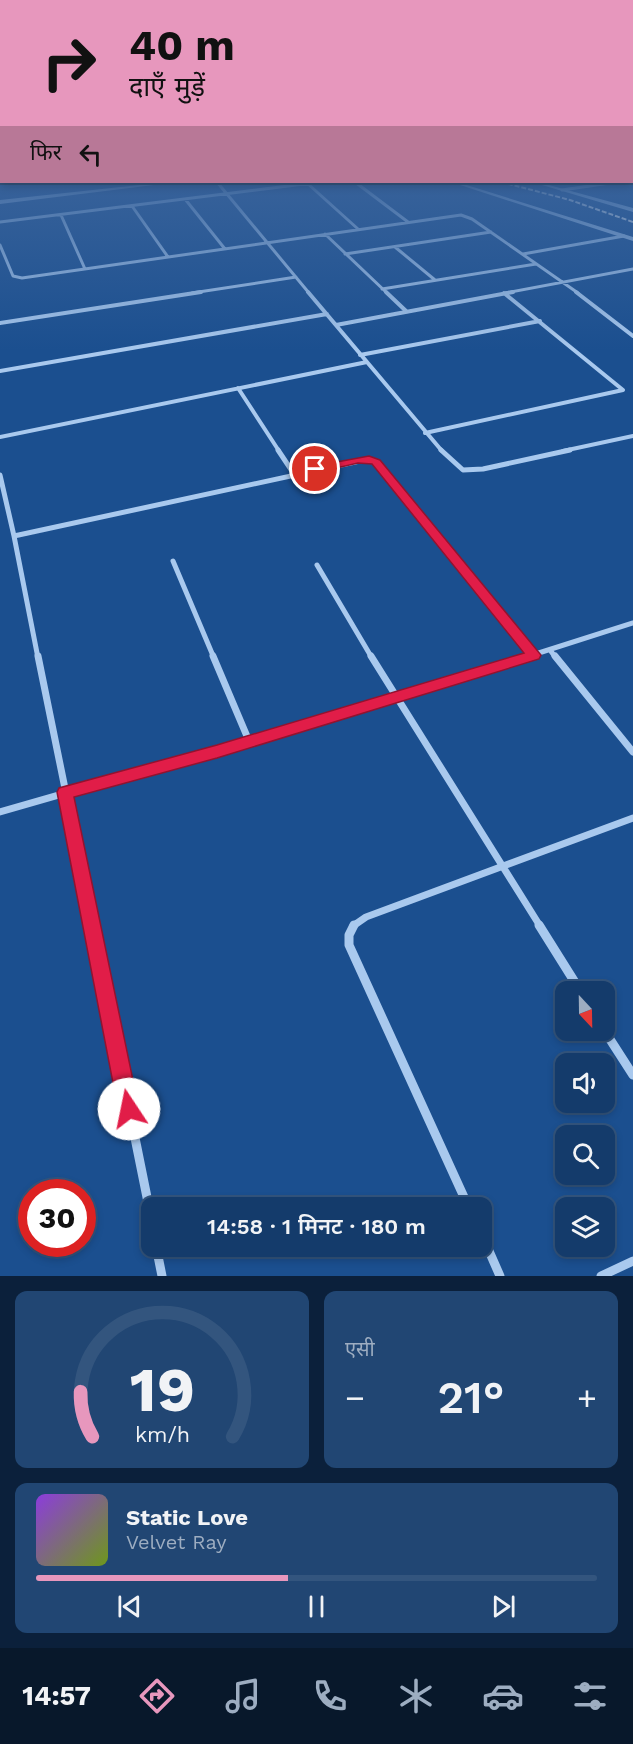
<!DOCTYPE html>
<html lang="hi">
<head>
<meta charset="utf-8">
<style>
  :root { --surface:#143b6b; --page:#214673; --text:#f1f3f6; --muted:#9dadc1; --line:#33557e; --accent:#e797bd }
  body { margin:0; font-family:"Work Sans","Noto Sans Devanagari",sans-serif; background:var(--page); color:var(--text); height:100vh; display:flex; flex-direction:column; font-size:22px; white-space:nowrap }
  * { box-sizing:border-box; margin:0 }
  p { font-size:20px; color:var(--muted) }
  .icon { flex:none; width:33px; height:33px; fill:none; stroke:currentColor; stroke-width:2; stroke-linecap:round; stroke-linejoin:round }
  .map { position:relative; height:1276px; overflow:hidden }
  .drawer { display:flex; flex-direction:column; gap:15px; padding:15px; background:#0b203b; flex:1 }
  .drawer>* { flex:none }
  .hud { position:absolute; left:0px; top:0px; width:633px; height:183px; box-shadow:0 3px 9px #0003,0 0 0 2px var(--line); background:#e797bd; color:#111; overflow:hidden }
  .needle { width:39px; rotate:158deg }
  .buttons { position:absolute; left:555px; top:981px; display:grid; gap:12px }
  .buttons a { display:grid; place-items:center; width:60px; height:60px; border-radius:12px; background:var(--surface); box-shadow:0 3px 9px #0003,0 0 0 2px var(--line); font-size:30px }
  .speed { position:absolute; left:18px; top:1179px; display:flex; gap:12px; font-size:30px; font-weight:700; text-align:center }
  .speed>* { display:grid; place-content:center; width:78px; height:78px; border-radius:50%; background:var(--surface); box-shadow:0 3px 9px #0003,0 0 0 2px var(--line); line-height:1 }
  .speed .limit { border:9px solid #d22; background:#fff; color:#111 }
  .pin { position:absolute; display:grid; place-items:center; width:51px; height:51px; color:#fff; margin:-26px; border:3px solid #fff; border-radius:50%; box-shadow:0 2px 6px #0007 }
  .me { position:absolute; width:66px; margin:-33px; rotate:349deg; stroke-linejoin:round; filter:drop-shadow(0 0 4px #0008) }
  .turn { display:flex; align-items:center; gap:21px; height:126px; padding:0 30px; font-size:27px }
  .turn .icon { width:78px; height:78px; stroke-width:2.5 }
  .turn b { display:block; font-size:42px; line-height:51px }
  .then { display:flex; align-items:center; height:57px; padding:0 30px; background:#0003; gap:12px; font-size:22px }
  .big { font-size:45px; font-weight:600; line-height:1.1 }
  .drawer .widget { flex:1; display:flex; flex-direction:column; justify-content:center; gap:9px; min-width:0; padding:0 21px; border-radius:12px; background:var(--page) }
  .drawer .dial { align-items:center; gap:0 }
  .dial svg { height:156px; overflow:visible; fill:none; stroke:var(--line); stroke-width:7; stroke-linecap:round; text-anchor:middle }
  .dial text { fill:var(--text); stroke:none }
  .song { display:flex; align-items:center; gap:18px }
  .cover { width:72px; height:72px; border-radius:9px; background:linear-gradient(135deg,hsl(270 70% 55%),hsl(80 70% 35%)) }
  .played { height:6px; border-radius:3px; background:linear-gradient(90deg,var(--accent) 45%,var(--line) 45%) }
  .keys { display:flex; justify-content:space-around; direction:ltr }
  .heat { display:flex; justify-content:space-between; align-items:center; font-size:33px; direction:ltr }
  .drawer .tiles { flex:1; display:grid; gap:15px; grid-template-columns:1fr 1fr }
  .widget:last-child { grid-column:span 2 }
  .trip { position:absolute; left:141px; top:1197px; width:351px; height:60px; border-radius:12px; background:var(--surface); box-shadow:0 3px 9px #0003,0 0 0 2px var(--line); font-weight:600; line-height:60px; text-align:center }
  .tabs { display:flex; height:96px; justify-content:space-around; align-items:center; background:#08182b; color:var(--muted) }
  .tabs .icon { width:42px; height:42px }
  .tabs .active { color:var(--accent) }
  .tabs b { font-size:27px; color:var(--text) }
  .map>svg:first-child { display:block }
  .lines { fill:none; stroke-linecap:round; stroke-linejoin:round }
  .minor-far4 { stroke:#a9c9ee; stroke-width:3 }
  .minor-far3 { stroke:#a9c9ee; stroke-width:4 }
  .minor-far2 { stroke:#a9c9ee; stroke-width:5 }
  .minor-far1 { stroke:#a9c9ee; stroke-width:7 }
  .minor { stroke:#a9c9ee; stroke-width:9 }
  .tertiary { fill:#a9c9ee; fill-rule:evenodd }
  .rail { stroke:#fff; stroke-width:2; stroke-dasharray:5 2; stroke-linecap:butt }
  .route { fill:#e11d48; stroke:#92132f; stroke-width:1.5 }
</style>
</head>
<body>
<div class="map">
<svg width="633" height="1276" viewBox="0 0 633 1276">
  <rect width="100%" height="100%" fill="#1b4f8f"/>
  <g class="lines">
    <path class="minor-far4" d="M217 182 309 293
      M355 182 408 222
      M307 183 358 229
      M562 190 617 182
      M185 199 225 249
      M132 206 168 257
      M61 215 85 269
      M0 222 320 182
      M325 234 387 293
      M0 245 13 276 22 278 461 215 472 219 578 293
      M395 247 435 280
      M345 254 491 232
      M523 254 624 236
      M382 289 536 264
      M192 293 296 277
      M505 293 633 269"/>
    <path class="minor-far3" d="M308 292 442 451
      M386 292 406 311
      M576 292 633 336
      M0 323 201 292
      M336 325 513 292
      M360 355 540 321
      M0 371 327 314
      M238 388 279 451
      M425 433 623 390 504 293
      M0 437 367 362
      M563 451 633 436"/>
    <path class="minor-far2" d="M278 450 294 474
      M441 450 463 470 483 469 570 450
      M0 475 14 536
      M173 561 214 658
      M317 565 372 658
      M550 650 556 658
      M38 658 14 536 369 459 380 465 534 655
      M523 658 633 623"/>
    <path class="minor-far1" d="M38 656 93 926
      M213 656 249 741
      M371 656 540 926
      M555 656 633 752
      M0 812 396 698 528 656
      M353 926 366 917 633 818"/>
    <path class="minor" d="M92 925 152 1222
      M354 925 349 935V945L469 1208
      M539 925 581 992
      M604 1030 633 1075
      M482 1235 500 1276
      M156 1246 162 1276
      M601 1276 633 1261"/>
    <path class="tertiary" d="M167 182H178L0 204V200Z
      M451 182H457L633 237V241Z
      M532 182H538L633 208V212Z"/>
    <path class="rail" d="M501 182 570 200 633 222"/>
  </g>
  <linearGradient id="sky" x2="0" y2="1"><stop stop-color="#0f2b4f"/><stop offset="0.49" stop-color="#39639b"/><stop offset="1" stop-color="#39639b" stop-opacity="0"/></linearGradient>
  <rect width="633" height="350" fill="url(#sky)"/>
  <path class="route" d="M369 456 380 460 541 655 539 659 217 758 74 797 139 1109 136 1117 129 1120 121 1117 118 1109 57 792 59 788 217 745 524 653 372 464 358 463 315 473 310 469 315 466Z"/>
</svg>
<div class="buttons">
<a><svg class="needle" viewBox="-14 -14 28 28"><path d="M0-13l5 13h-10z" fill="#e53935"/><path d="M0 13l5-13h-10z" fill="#9dadc1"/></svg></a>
<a><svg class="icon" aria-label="sound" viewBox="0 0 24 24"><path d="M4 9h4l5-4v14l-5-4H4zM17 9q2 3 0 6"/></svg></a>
<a><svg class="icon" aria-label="search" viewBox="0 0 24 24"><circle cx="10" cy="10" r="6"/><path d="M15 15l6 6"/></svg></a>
<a><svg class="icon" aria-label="layers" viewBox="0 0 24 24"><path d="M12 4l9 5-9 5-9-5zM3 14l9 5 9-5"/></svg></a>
</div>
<div class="speed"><div class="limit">30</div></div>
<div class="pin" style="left:315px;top:469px;background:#d93025"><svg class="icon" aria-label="arrive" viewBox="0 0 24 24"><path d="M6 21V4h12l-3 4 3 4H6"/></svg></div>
<svg class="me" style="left:129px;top:1109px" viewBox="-20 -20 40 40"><circle r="19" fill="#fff"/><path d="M0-13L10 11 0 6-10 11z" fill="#e11d48"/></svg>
<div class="trip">14:58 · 1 मिनट · 180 m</div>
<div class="hud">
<div class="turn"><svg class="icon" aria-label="right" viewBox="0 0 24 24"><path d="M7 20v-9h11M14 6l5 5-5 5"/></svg><div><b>40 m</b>दाएँ मुड़ें</div></div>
<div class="then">फिर<svg class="icon" aria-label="left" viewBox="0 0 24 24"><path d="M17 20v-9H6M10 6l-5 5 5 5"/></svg></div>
</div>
</div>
<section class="drawer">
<div class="tiles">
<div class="widget dial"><svg viewBox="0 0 100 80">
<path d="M14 69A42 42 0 1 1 86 69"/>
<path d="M14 69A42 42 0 0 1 8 46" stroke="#e797bd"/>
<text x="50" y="56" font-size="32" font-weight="700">19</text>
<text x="50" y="72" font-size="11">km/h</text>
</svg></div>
<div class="widget"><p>एसी</p>
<div class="heat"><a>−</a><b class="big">21°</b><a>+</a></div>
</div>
<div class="widget">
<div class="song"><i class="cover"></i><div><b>Static Love</b><p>Velvet Ray</p></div></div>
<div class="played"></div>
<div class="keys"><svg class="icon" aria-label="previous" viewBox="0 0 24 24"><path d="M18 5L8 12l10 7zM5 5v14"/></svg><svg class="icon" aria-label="pause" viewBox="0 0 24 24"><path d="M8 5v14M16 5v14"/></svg><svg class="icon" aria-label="next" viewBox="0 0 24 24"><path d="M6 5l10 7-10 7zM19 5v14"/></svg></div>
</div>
</div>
</section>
<nav class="tabs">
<b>14:57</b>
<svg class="icon active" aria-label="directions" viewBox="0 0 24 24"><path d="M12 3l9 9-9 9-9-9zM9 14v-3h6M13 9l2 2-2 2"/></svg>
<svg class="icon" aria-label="music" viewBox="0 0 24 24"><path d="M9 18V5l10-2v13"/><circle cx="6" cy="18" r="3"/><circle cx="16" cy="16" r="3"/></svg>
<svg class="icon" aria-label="phone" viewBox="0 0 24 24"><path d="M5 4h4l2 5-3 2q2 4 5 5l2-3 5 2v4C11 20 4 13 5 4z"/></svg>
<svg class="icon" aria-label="climate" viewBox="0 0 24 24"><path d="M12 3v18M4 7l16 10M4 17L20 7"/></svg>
<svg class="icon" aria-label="car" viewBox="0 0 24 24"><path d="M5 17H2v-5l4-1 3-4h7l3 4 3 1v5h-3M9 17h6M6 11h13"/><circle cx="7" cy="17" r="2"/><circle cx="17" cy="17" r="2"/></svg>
<svg class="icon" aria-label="filters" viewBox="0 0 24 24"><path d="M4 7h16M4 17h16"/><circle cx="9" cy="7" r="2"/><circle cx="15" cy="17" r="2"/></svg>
</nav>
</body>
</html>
